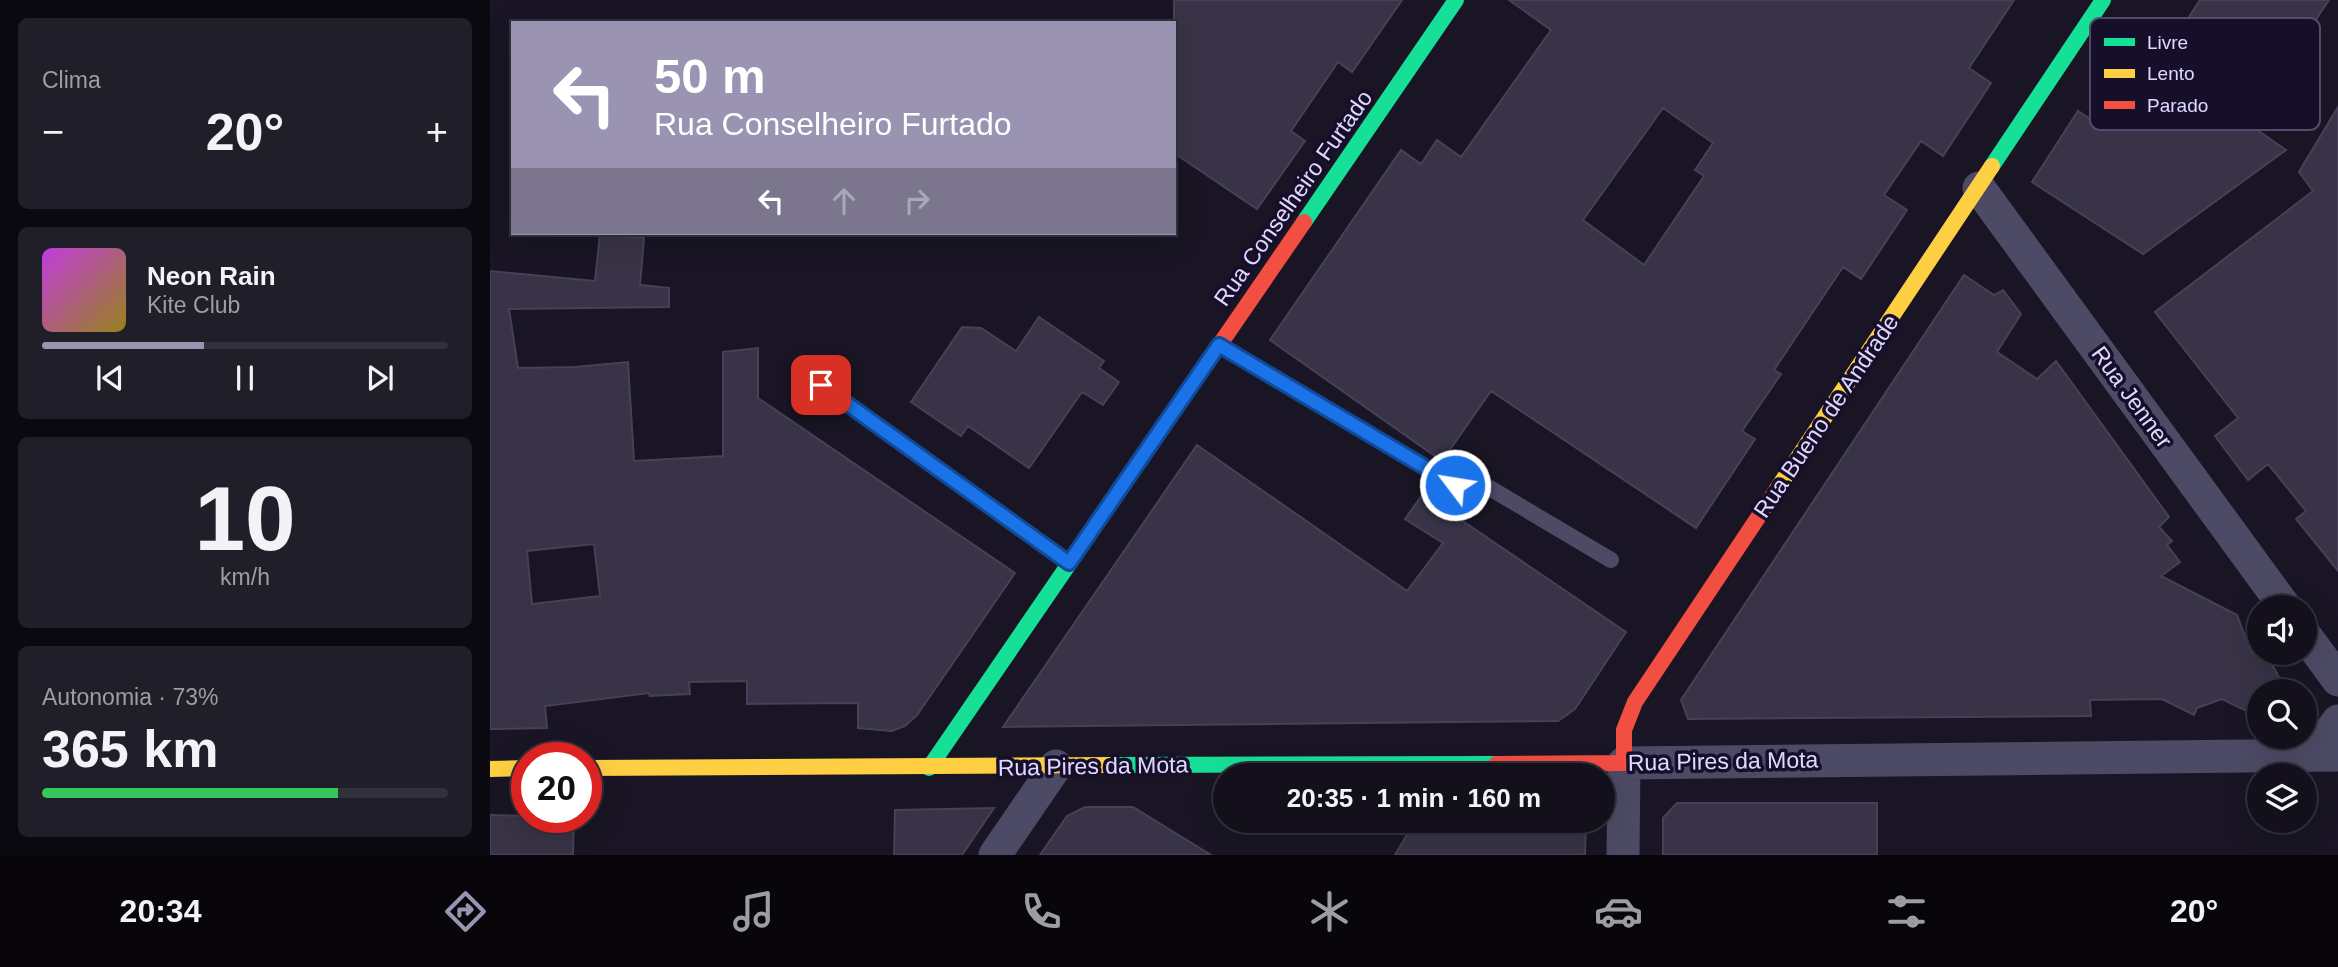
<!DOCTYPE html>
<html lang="pt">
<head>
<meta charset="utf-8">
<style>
  :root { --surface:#13101b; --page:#201e28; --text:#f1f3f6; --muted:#9d9da3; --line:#32303a; --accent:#9a94b2 }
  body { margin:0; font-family:Helvetica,sans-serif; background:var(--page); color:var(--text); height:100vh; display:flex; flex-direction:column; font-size:26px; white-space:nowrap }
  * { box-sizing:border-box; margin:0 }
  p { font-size:23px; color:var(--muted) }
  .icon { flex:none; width:38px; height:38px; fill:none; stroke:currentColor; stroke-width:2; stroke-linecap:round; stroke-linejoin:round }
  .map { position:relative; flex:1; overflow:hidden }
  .details { display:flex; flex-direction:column; gap:18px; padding:18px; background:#0a090f; width:490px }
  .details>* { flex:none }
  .guide { position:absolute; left:21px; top:21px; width:665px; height:214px; border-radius:0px; box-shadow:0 7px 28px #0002,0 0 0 2px var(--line); background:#9a94b2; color:#fff; overflow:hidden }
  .controls { position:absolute; left:1757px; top:595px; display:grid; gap:14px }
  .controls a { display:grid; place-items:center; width:70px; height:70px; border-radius:50%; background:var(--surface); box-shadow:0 7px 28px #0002,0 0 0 2px var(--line); font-size:35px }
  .speed { position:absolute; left:21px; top:742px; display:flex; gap:14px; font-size:35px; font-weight:700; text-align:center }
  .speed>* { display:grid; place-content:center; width:91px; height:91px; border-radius:50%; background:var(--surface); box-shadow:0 7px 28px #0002,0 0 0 2px var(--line); line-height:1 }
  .speed .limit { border:10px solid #d22; background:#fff; color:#111 }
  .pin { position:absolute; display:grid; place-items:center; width:60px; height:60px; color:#fff; margin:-30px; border-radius:14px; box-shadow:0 4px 10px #0006 }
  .me { position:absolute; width:77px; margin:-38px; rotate:301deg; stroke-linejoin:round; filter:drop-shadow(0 0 5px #0008) }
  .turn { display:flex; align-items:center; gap:24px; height:147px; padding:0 28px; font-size:32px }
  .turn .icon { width:91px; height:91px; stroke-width:2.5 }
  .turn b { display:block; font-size:49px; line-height:60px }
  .lanes { display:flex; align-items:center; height:66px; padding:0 28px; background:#0003; justify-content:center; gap:35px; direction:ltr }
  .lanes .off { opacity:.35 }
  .big { font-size:52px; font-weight:600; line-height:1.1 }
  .details .widget { flex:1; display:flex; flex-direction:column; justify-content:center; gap:10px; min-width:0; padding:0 24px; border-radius:10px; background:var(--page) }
  .details .dial { align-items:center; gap:0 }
  .dial b { font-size:91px; line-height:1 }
  .song { display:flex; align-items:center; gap:21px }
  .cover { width:84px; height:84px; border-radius:10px; background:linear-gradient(135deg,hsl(290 70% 55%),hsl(50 70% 35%)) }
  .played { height:7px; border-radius:4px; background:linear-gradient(90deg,var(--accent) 40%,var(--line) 40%) }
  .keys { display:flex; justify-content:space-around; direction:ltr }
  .heat { display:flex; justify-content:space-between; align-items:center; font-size:38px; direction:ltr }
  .charge { height:10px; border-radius:5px; background:linear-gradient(90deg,#34c759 73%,var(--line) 0) }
  .trip { position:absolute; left:723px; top:763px; width:402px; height:70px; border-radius:35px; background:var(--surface); box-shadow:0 7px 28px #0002,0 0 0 2px var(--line); font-weight:600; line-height:70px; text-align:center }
  .menu { display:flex; height:112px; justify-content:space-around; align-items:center; background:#08060b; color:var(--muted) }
  .menu .icon { width:49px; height:49px }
  .menu .selected { color:var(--accent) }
  .menu b { font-size:32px; color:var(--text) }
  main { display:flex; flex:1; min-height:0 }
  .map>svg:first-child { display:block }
  .building { fill:#383346; stroke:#464058; stroke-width:2; fill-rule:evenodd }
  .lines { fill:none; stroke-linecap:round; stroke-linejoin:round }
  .lane { stroke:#4d4a65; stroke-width:16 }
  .street { stroke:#4d4a65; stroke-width:33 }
  .fast { stroke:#16e098; stroke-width:16 }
  .slow { stroke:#ffcf43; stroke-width:16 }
  .jam { stroke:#f24e42; stroke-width:16 }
  .route-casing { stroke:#114b97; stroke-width:18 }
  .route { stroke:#1a73e8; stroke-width:12 }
  .labels { text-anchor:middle; stroke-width:7; stroke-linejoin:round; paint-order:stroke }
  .street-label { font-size:23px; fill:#e0d8ff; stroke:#160f2a }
  .key { fill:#160f2a; stroke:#534b6a; stroke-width:2 }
  .key-label { font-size:19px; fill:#e0d8ff }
</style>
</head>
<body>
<main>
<section class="details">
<div class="widget"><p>Clima</p>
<div class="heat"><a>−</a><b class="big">20°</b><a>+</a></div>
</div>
<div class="widget">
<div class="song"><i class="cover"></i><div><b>Neon Rain</b><p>Kite Club</p></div></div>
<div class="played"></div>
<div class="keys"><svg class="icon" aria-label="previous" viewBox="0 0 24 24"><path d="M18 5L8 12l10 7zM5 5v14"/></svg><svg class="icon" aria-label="pause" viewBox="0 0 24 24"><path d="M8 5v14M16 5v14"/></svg><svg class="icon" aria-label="next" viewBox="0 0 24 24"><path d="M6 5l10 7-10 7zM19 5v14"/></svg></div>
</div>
<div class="widget dial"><b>10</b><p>km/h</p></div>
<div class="widget"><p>Autonomia · 73%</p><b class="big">365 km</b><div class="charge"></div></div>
</section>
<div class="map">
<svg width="1848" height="855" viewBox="0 0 1848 855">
  <rect width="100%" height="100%" fill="#191524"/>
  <path class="building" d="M684 0H912L862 72 848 62 801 131 815 141 767 209 684 153Z
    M1019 0H1524L1479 68 1501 83 1453 156 1431 141 1394 195 1417 210 1371 279 1353 267 1284 370 1291 374 1252 431 1265 439 1206 528 1001 391 952 461 780 340 911 150 931 164 947 140 971 157 1061 30ZM1173 108 1223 143 1205 170 1214 176 1154 265 1093 220Z
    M1710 0H1839L1757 123 1796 150 1653 254 1542 182 1588 111 1603 121 1649 51 1668 64Z
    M1848 107V571L1806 519 1816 511 1778 464 1758 480 1725 436 1748 418 1665 312 1823 191 1809 172Z
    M110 234 154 238 150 285 179 288V307L19 309 28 368 85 367 138 362 144 461 233 456V352L268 348V398L525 573 427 715 415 726 402 731 368 728V703L257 704V681L199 682 200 694 160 696 159 693 55 706 57 728 0 729V271L105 281ZM104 544 110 596 42 604 37 551Z
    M1474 275 1504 295 1513 290 1531 314 1507 352 1547 379 1566 361 1679 517 1669 527 1682 541 1677 545 1690 562 1671 576 1747 615 1761 652 1782 664 1796 691H1769V717L1732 699 1707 708 1704 715 1672 699 1600 700 1601 716 1198 719 1191 700Z
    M549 317 614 361 609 368 629 382 613 405 592 392 539 468 478 426 471 436 421 402 472 327 491 328 526 351Z
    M707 445 917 591 953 543 915 519 940 484 965 501 958 511 1136 632 1085 709 1068 721 513 727Z
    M1187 803H1387V855H1173V818Z
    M595 807H643L721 855H550L577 816Z
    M504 808 472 855H404L405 810Z
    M0 815 84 817 83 855H0Z
    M925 821H1096L1095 855H905Z"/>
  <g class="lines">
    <path class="lane" d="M729 345 965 485 998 487 1121 560
      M331 385 579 563"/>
    <path class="street" d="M1489 188 1795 607
      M1815 635 1848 680
      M1823 755 1848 721
      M505 855 566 766
      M1133 855 1134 763 1848 755"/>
    <path class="fast" d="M1502 166 1613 0
      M814 222 966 0
      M624 765 1006 764
      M439 768 673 427"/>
    <path class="slow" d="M1287 489 1502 166
      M96 768 624 765
      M0 769 37 768"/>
    <path class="jam" d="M673 427 814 222
      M1006 764 1134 763V730L1145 702 1287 489"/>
  </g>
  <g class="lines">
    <g class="route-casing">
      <path id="route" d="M331 385 579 563 729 345 965 485"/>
    </g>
    <use href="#route" class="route"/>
  </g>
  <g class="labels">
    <g class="street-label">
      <text transform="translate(803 198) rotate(-55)" y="8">Rua Conselheiro Furtado</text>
      <text transform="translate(1642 397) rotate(54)" y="8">Rua Jenner</text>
      <text transform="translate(1336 416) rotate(-56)" y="8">Rua Bueno de Andrade</text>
      <text transform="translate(1233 761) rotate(-1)" y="8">Rua Pires da Mota</text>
      <text transform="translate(603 766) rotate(-1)" y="8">Rua Pires da Mota</text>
    </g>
  </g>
  <rect x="1600" y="18" width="230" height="112" rx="10" class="key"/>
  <rect x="1614" y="38" width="31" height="8" fill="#16e098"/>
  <rect x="1614" y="69" width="31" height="9" fill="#ffcf43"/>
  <rect x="1614" y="101" width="31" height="8" fill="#f24e42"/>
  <g class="key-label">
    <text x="1657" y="49">Livre</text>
    <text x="1657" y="80">Lento</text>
    <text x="1657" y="112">Parado</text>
  </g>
</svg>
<div class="controls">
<a><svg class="icon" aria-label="sound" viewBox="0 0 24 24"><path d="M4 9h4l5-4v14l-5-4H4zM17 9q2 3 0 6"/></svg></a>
<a><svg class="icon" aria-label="search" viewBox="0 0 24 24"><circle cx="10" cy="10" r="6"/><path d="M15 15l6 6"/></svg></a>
<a><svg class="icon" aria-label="layers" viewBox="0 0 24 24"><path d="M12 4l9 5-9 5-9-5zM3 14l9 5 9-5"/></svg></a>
</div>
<div class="speed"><div class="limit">20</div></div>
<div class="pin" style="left:331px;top:385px;background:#d93025"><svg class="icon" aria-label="arrive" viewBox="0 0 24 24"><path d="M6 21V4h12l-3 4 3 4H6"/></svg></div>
<svg class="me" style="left:965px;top:485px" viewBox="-20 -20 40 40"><circle r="17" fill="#1a73e8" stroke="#fff" stroke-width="3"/><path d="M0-11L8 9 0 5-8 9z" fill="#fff"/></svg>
<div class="trip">20:35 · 1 min · 160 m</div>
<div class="guide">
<div class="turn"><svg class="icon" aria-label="left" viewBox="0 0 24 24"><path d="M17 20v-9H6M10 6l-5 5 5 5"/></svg><div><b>50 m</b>Rua Conselheiro Furtado</div></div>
<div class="lanes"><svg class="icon" aria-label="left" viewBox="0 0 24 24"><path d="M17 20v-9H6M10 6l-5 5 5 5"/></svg><svg class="icon off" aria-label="ahead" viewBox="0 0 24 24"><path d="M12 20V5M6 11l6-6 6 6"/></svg><svg class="icon off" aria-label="right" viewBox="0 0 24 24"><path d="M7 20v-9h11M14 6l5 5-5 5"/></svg></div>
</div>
</div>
</main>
<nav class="menu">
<b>20:34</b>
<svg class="icon selected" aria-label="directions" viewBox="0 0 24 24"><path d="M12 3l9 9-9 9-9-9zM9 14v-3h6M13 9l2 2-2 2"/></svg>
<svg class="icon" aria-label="music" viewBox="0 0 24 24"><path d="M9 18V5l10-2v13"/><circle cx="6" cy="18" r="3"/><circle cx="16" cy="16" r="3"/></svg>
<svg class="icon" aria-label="phone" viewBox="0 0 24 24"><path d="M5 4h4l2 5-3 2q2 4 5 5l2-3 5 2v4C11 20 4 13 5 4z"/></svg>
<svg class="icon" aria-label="climate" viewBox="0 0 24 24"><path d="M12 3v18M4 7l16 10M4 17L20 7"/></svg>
<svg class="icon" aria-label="car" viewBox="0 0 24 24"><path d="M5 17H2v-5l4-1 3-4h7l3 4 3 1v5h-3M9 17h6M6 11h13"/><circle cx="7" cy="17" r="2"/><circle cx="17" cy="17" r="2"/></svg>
<svg class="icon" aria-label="filters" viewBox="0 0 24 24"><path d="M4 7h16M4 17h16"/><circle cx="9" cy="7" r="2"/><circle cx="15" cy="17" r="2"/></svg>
<b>20°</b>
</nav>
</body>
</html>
